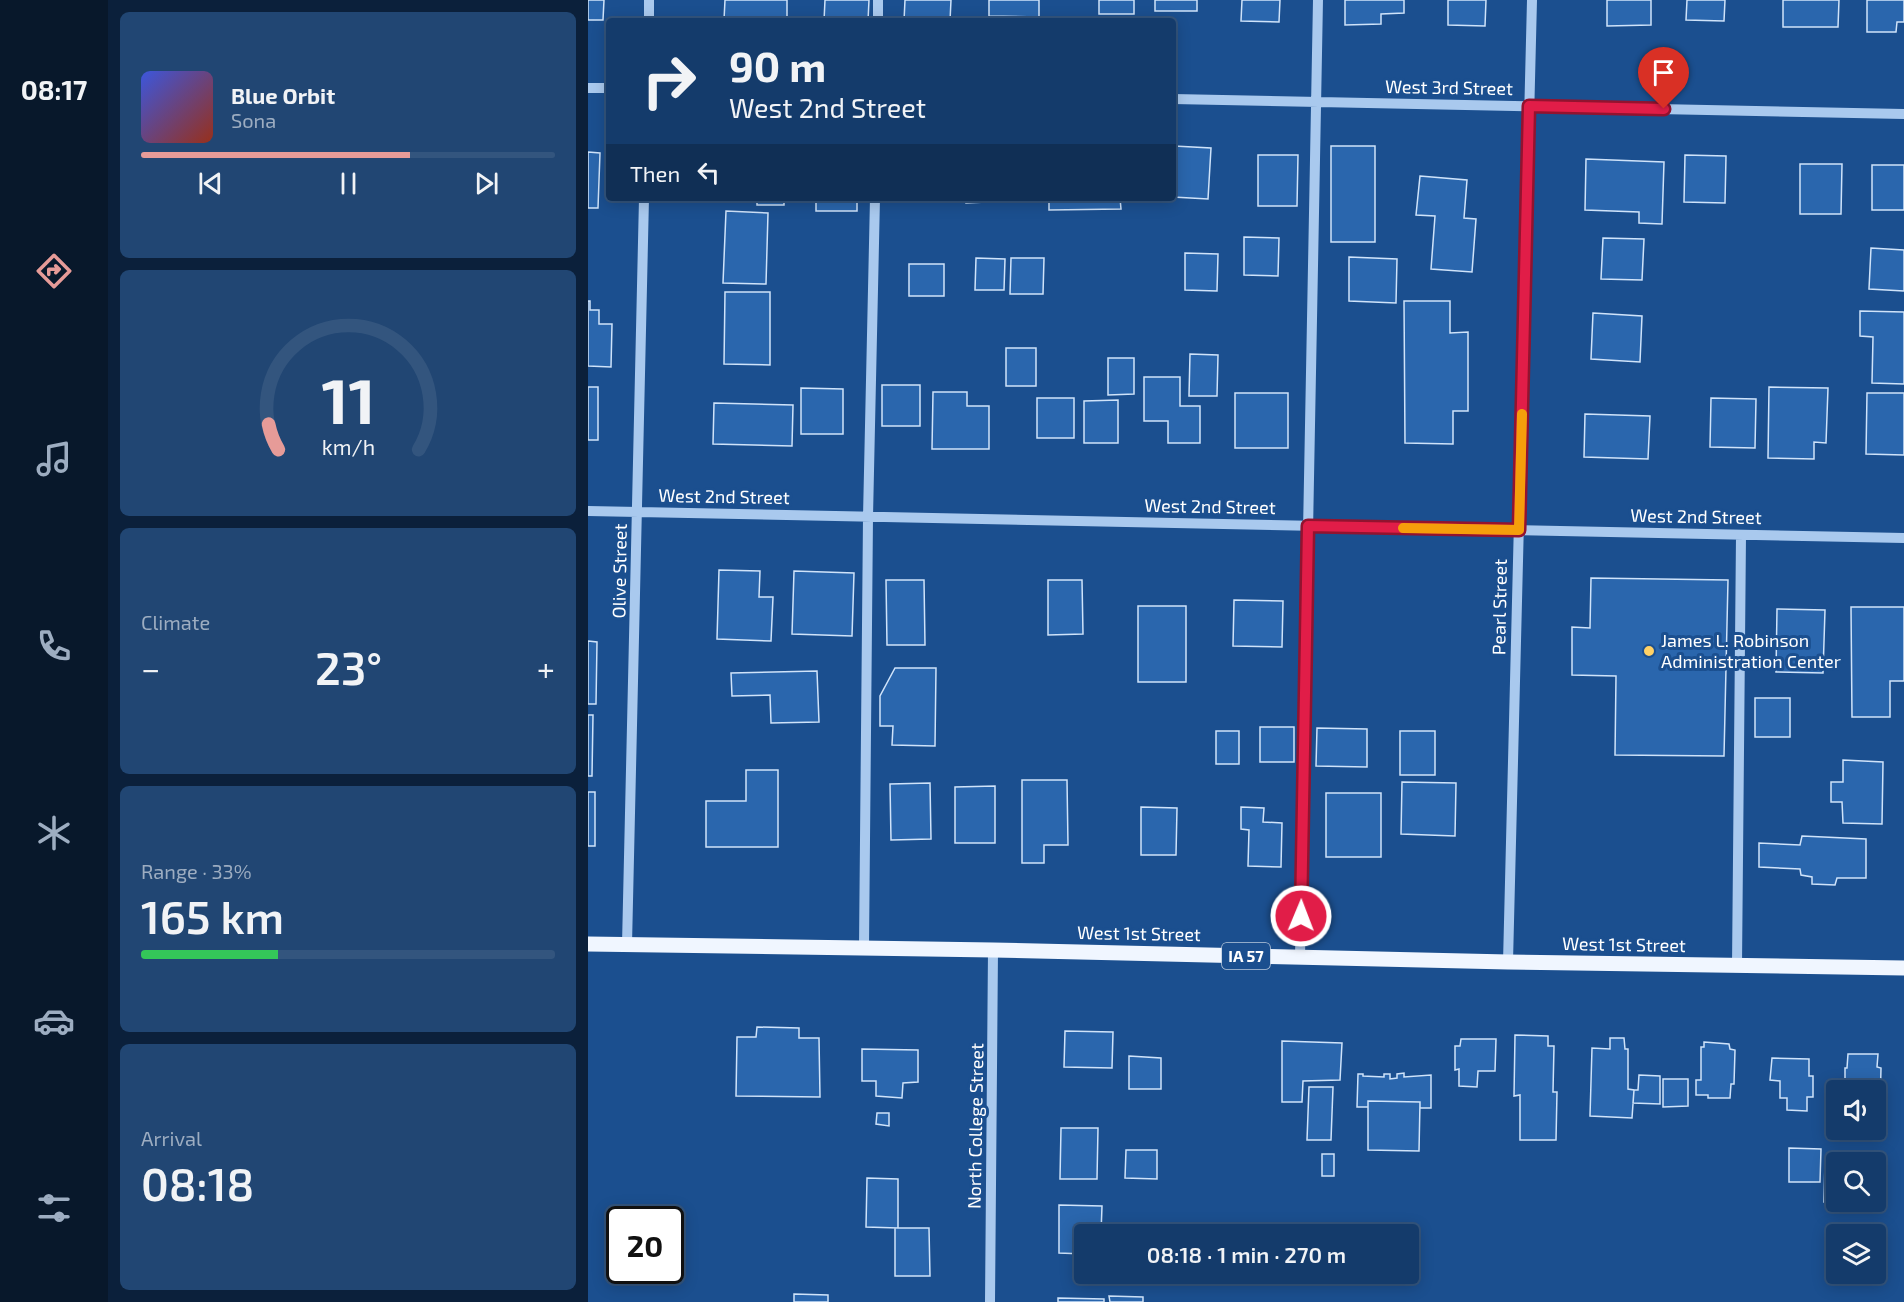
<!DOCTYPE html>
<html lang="en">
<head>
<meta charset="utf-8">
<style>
  :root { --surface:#143b6b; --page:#214673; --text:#f1f3f6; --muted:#9dadc1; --line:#33557e; --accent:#e69b98 }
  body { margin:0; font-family:"Exo 2",sans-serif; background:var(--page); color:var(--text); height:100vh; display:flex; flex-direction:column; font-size:22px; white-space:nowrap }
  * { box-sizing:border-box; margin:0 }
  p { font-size:20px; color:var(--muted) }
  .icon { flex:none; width:33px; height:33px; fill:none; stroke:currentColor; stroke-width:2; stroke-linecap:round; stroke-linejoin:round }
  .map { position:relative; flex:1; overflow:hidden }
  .details { display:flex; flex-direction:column; gap:12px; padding:12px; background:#0b203b; width:480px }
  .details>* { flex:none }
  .banner { position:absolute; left:18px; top:18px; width:570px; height:183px; border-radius:6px; box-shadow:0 3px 15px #0003,0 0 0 2px var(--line); background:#143b6b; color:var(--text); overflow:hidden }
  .fabs { position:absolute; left:1238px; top:1080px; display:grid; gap:12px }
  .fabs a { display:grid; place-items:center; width:60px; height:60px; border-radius:6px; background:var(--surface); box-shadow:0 3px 15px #0003,0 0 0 2px var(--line); font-size:30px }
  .speed { position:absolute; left:18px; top:1206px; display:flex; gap:12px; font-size:30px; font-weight:700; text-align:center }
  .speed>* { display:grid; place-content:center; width:78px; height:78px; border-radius:50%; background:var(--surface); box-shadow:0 3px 15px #0003,0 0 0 2px var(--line); line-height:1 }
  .speed .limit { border:3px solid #111; border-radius:9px; background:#fff; color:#111 }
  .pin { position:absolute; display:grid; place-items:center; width:51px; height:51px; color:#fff; margin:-62px -26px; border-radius:50% 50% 50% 0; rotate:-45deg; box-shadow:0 0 6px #0007 }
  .pin .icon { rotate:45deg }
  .me { position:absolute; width:66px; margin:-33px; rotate:1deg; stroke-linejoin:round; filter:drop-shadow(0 0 4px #0008) }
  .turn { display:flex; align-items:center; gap:21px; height:126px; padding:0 24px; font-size:27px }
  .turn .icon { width:78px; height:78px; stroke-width:2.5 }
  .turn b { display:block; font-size:42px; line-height:51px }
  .then { display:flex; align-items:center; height:57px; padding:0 24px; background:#0003; gap:12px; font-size:22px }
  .big { font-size:45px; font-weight:600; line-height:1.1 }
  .details .tile { flex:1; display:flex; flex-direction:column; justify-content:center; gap:9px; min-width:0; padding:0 21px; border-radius:9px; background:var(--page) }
  .details .dial { align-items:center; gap:0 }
  .dial svg { height:156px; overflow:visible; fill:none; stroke:var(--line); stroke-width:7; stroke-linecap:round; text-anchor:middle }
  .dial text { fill:var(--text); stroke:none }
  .song { display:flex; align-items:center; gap:18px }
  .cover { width:72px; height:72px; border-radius:9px; background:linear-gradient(135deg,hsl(230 70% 55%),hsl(10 70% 35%)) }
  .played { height:6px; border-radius:3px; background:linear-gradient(90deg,var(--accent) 65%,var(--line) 65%) }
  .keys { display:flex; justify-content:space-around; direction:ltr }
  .heat { display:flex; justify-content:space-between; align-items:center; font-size:33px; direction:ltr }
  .charge { height:9px; border-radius:4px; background:linear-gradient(90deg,#34c759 33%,var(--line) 0) }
  .trip { position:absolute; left:486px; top:1224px; width:345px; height:60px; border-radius:6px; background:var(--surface); box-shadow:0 3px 15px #0003,0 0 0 2px var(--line); font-weight:600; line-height:60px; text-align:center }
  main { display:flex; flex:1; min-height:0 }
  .tab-bar { display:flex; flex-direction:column; width:108px; justify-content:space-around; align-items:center; background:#08182b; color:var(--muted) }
  .tab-bar .icon { width:42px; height:42px }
  .tab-bar .active { color:var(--accent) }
  .tab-bar b { font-size:27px; color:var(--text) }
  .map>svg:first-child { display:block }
  .building { fill:#2a66ad; stroke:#cfe3fa; stroke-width:1.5 }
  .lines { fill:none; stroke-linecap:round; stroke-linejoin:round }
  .minor { stroke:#a9c9ee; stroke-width:10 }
  .major { stroke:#f0f6ff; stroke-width:15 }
  .route-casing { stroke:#92132f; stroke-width:15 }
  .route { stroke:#e11d48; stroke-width:10 }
  .slow { stroke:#f59e0b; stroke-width:10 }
  .poi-dot { fill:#ffd166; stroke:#1b4f8f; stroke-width:2 }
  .labels { text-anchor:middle; stroke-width:6; stroke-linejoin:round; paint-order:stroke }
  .shield { fill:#1b4f8f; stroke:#bbcadd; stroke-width:1.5 }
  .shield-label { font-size:16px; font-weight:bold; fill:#fff }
  .street-label { font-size:18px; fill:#fff; stroke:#1b4f8f }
  .poi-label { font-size:18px; fill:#fff; stroke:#1b4f8f; text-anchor:start }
</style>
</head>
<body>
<main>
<nav class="tab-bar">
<b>08:17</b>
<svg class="icon active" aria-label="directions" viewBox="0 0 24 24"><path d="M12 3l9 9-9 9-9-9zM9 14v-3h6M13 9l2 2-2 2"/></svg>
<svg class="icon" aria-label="music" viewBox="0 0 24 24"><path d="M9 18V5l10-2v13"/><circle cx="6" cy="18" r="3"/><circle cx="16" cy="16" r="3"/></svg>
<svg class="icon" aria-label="phone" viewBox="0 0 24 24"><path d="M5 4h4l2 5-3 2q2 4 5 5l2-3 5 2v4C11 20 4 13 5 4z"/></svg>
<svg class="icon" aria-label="climate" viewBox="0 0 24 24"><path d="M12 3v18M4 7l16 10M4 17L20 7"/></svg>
<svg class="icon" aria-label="car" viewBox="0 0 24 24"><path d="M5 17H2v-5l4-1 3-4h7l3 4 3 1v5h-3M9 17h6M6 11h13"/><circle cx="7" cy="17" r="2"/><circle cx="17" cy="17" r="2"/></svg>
<svg class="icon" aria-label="filters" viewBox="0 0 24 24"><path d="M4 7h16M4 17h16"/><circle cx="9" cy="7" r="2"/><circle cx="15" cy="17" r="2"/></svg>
</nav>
<section class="details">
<div class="tile">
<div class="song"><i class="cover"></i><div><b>Blue Orbit</b><p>Sona</p></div></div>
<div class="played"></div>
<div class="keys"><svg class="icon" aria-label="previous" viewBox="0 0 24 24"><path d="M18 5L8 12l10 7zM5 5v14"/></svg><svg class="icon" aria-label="pause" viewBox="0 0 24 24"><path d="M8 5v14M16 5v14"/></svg><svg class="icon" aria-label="next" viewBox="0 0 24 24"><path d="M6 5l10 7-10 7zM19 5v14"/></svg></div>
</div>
<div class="tile dial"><svg viewBox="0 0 100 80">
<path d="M14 69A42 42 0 1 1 86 69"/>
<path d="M14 69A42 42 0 0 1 9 56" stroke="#e69b98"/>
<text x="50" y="56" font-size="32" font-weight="700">11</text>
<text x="50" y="72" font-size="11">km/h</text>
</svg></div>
<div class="tile"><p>Climate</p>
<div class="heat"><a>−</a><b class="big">23°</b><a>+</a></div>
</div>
<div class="tile"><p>Range · 33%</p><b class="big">165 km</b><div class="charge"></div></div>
<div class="tile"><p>Arrival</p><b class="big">08:18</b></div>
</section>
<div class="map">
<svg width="1316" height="1302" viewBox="0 0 1316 1302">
  <rect width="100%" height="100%" fill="#1b4f8f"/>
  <path class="building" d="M0 0H16L15 20H0Z
    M137 0H199V20H136Z
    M237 0H281L280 21H236Z
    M317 0H363L362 21H316Z
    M401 0H451V17L401 16Z
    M511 0H546V14H511Z
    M567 0H609V11H567Z
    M654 0H692L691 22 653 21Z
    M757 0H816V13L793 14V24L757 25Z
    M860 0H898L897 26 860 25Z
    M1019 0H1063V25L1019 26Z
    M1099 0H1137L1136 21 1098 20Z
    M1195 0H1251L1250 27H1195Z
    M1279 0H1316V22H1309L1308 32H1279Z
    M586 146 623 148 620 199 585 197Z
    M743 146H787V242H743Z
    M0 152 12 153 10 208H0Z
    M670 155H710L709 206H670Z
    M1097 155 1138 156 1137 203 1096 202Z
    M998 159 1076 162 1074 224 1051 223V212L997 210Z
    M1212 164H1254L1253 214H1212Z
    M1284 165H1316V210H1284Z
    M832 176 879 180 876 218 888 219 884 272 843 269 847 216 828 215Z
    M169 198H196V205H169Z
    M228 198H269V211H228Z
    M378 198H419V201L378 203Z
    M461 198H532L533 209 461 210Z
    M138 211 180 213 178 284 135 283Z
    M656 237 691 238 690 276 656 275Z
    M1015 238 1056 239 1054 280 1013 279Z
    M1283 248 1316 250V291L1281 289Z
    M597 253 630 254 629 291 597 290Z
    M761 257 809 259 808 303 761 301Z
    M388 258 417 259 416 290H387Z
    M423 258H456L455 294H422Z
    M321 264H356V296H321Z
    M137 292H182V365L136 364Z
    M0 301H2V310H11V324H24L23 367 0 366Z
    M816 301H862V333L880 332V411H865V444L817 443Z
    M1272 311 1316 312V384L1284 383 1285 337 1272 336Z
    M1005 313 1054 316 1052 362 1003 359Z
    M418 348H448V386H418Z
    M602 354 630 355 629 396H601Z
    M520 358H546V394L520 395Z
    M556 377H592V406H612V443H580V421H556Z
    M294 385H332V426H294Z
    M0 387H10V440H0Z
    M1181 387 1240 388 1238 443 1226 442V459L1180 458Z
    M213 388 255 389V434H213Z
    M345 392H379V406H401V449H344Z
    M647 393H700V448H647Z
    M1279 393H1316V455L1278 454Z
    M449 398H486V438H449Z
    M1123 398 1168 399 1167 448 1122 447Z
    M530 400V443H496V401Z
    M126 403 205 405 204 446 125 444Z
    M997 414 1062 416 1060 459 996 457Z
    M131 570 172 571 171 597H185L183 641 129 639Z
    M206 571 266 573 264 636 204 634Z
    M1003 578 1140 580 1136 756 1027 755 1028 676 984 675V627L1002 628Z
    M298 580H336L337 645H299Z
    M460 580H494L495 634 460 635Z
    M646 600 695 601 694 647 645 646Z
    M550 606H598V682H550Z
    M1263 607H1316V681H1302V717H1264Z
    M1189 609 1237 610 1235 673 1188 672Z
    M0 641 9 642 8 704H0Z
    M307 668H348L347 746 304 745 305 726H292V696Z
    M229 671 231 722 183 723 182 695 144 696 143 673Z
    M1167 698H1202V737H1167Z
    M0 715H5L4 776H0Z
    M672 727H706V762H672Z
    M729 728 779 729V767L728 766Z
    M628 731H651V764H628Z
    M812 731H847V775H812Z
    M1255 760 1295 762 1294 824 1255 823 1254 802H1243V782H1255Z
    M158 770H190V847H118V801H158Z
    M434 780H479L480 845H456V863H434Z
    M814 782 868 783 867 836 813 834Z
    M342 783 343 839 303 840 302 784Z
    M407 786V843H367V787Z
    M0 792H7V846H0Z
    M738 793H793V857H738Z
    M553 807 589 808 588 855H553Z
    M653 807 676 808 675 822 694 823 693 867 660 866 661 830 653 829Z
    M1214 836 1278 839V878H1249L1247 885 1224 884V877L1213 875 1212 869 1171 867V843L1212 845Z
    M169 1027 211 1028V1038H231L232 1097 148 1096 149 1037H168Z
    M477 1031 525 1032 524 1068 476 1067Z
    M927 1035 960 1036V1046H966L965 1092H969L968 1140H932V1095L926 1096Z
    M1022 1038H1036L1037 1049H1040V1089L1046 1090 1044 1118 1002 1116 1004 1048 1022 1049Z
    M873 1039H908L907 1071H890L889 1087 871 1086V1069L867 1070V1046H872Z
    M694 1041 754 1043 752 1080 715 1081 714 1102H694Z
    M1116 1042 1141 1044 1142 1049 1147 1050 1146 1084H1143L1142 1098H1120V1095H1108V1080H1113V1047H1116Z
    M274 1049 330 1050V1082L315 1083 314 1098 288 1096V1081H274Z
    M1260 1054H1290L1289 1067 1293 1068 1292 1108H1288L1287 1119V1090H1257V1068H1259Z
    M541 1056 573 1058V1089H541Z
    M1184 1058 1221 1059V1076H1225V1097H1219V1111L1199 1110V1098H1192V1081L1182 1080Z
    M816 1073V1077L843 1075V1108H832V1102L780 1101V1107H769L770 1074H775V1076L796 1077V1074H802V1079L809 1078V1074Z
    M1051 1075 1072 1076V1104L1045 1103 1046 1090H1050Z
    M1075 1079H1100V1106L1075 1107Z
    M721 1087H745L743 1140H719Z
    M780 1101 832 1102 831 1151 780 1150Z
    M289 1113H301V1126L288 1124Z
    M473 1128H510L509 1179H472Z
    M1201 1148 1233 1149 1232 1182H1201Z
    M538 1150H569V1179L537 1178Z
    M734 1154H746V1176H734Z
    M1237 1162 1248 1163V1202L1269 1203 1236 1202Z
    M279 1178 310 1179V1228L278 1227Z
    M471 1205 514 1206 513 1234H496V1254L471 1253Z
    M307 1228H341L342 1276H307Z
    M206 1294 240 1295V1302H206Z
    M521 1296 555 1297V1302H522Z
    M470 1298 516 1299V1302H470Z"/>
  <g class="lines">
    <path class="minor" d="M61 21V0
      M290 21V0
      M0 88H21
      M585 99 1316 114
      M0 511 1316 538
      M39 945 56 198
      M276 948 280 517 287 198
      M712 957 730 0
      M920 962 944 0
      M1149 966 1153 535
      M402 1302 405 950"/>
    <path class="major" d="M0 944 405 950 920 962 1316 968"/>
  </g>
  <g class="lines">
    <g class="route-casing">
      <path id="route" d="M713 916 720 526 931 530 941 106 1076 109"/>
    </g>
    <use href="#route" class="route"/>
    <path class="slow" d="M815 528 931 530 934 414"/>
  </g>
  <circle class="poi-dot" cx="1061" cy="651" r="6"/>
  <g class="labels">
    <rect class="shield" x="634" y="943" width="48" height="26" rx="4.5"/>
    <g class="shield-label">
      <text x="658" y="962">IA 57</text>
    </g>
    <g class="street-label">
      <text transform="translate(861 88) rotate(1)" y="6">West 3rd Street</text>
      <text transform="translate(136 497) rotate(1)" y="6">West 2nd Street</text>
      <text transform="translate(622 507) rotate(1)" y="6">West 2nd Street</text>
      <text transform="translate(1108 517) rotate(1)" y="6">West 2nd Street</text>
      <text transform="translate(32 571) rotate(-89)" y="6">Olive Street</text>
      <text transform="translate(912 607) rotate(-89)" y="6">Pearl Street</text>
      <text transform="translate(551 934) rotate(1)" y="6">West 1st Street</text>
      <text transform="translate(1036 945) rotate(1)" y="6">West 1st Street</text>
      <text transform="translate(388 1126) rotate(-89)" y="6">North College Street</text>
    </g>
    <g class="poi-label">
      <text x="1073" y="647">James L. Robinson<tspan x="1073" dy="21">Administration Center</tspan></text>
    </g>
  </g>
</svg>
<div class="fabs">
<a><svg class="icon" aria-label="sound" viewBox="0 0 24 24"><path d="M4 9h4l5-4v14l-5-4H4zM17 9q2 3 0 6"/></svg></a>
<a><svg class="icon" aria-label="search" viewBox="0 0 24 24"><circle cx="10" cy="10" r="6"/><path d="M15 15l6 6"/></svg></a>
<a><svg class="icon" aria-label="layers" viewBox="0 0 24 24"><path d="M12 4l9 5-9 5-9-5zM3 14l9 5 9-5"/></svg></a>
</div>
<div class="speed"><div class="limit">20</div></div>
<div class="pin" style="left:1076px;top:109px;background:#d93025"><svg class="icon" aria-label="arrive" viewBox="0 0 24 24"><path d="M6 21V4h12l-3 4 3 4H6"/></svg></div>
<svg class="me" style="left:713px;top:916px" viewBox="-20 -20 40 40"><circle r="17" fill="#e11d48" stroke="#fff" stroke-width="3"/><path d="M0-11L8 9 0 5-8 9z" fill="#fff"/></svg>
<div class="trip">08:18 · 1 min · 270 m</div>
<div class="banner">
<div class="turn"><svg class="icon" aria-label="right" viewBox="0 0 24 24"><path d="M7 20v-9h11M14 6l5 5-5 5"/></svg><div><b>90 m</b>West 2nd Street</div></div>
<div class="then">Then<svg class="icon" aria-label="left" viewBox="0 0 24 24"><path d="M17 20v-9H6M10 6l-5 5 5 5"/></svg></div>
</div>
</div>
</main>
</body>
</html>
